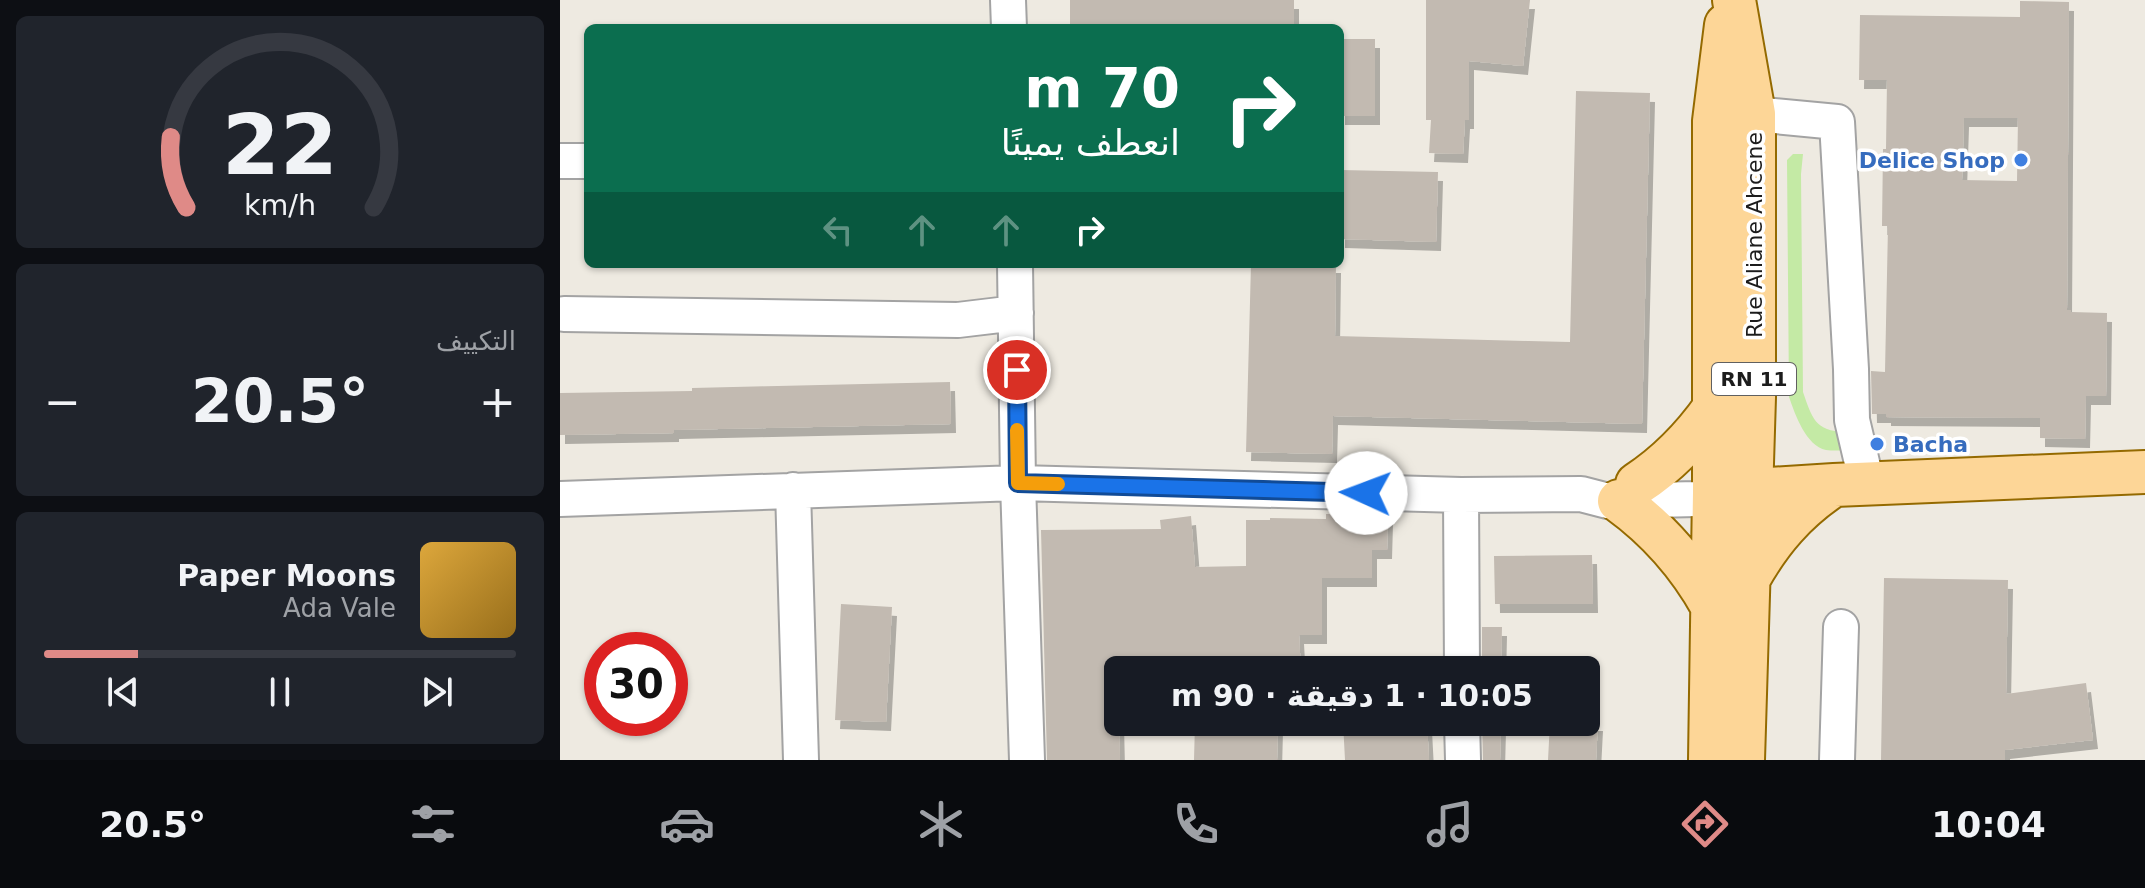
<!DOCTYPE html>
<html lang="ar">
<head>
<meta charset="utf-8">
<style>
  :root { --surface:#171b24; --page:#20242c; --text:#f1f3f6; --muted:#9ea1a6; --line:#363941; --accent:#df8a87 }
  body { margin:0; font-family:"DejaVu Sans","Noto Naskh Arabic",sans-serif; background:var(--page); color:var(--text); direction:rtl; height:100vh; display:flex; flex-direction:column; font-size:30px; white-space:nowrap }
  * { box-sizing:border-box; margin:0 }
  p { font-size:26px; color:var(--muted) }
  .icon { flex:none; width:44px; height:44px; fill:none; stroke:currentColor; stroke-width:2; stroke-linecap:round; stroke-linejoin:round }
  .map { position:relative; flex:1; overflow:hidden; direction:ltr }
  .drawer { display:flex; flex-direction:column; gap:16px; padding:16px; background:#0d0f14; width:560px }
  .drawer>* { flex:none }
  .guide { position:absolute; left:24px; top:24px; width:760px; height:244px; border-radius:12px; box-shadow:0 2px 6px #0004; direction:rtl; background:#0b6e4f; color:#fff; overflow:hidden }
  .speed { position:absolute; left:24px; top:632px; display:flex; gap:16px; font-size:40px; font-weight:700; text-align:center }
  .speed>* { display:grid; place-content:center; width:104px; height:104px; border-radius:50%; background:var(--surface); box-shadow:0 2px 6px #0004; line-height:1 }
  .speed .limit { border:12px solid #d22; background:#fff; color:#111 }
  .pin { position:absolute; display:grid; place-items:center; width:68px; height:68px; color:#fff; margin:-34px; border:4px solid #fff; border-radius:50%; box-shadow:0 2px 8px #0007 }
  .me { position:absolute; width:88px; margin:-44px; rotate:272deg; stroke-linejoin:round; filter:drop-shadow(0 0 6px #0008) }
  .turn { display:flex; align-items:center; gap:28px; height:168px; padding:0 32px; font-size:36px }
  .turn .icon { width:104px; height:104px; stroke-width:2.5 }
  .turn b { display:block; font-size:56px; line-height:68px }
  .lanes { display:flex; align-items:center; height:76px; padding:0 32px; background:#0003; justify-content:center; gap:40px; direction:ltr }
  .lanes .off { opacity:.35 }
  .big { font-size:60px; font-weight:700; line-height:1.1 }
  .drawer .tile { flex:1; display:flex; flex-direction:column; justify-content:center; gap:12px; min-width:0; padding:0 28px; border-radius:12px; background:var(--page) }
  .drawer .dial { align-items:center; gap:0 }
  .dial svg { height:208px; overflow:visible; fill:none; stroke:var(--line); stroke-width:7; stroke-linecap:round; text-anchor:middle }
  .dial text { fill:var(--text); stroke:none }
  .song { display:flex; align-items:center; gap:24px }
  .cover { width:96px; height:96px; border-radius:12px; background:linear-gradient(135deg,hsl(40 70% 55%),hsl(40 70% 35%)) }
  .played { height:8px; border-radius:4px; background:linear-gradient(90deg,var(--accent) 20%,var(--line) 20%) }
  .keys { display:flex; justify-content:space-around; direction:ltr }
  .heat { display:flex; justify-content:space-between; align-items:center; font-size:44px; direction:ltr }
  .trip { position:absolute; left:544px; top:656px; width:496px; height:80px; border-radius:12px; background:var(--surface); box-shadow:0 2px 6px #0004; font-weight:700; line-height:80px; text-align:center; direction:rtl }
  .menu { display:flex; height:128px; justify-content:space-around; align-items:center; background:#090b0e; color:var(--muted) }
  .menu .icon { width:56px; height:56px }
  .menu .active { color:var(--accent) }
  .menu b { font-size:36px; color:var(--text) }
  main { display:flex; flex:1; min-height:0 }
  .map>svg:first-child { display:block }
  .grass { fill:#c4eaa5 }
  .building { fill:#c2bab1; fill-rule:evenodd; filter:url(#shadow) }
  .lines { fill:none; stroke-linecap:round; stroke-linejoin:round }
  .minor-casing { stroke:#a3a3a3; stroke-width:38 }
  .major-casing { stroke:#946a00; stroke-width:46 }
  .minor { stroke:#fff; stroke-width:34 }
  .major { stroke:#fdd697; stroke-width:42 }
  .route-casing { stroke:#114b97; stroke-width:20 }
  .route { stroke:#1a73e8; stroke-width:14 }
  .slow { stroke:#f59e0b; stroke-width:14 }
  .shop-dot { fill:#3f7fe0; stroke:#fff; stroke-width:3 }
  .labels { text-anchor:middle; stroke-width:7; stroke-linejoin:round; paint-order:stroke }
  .shield { fill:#fff; stroke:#606060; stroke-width:2 }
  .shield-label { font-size:20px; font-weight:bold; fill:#1c1c1c }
  .shop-label { font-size:22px; font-weight:bold; fill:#366cbe; stroke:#fff; text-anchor:end }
  .street-label { font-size:22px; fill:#1c1c1c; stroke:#fff }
</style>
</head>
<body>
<main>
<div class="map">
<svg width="1585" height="760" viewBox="0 0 1585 760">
  <defs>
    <filter id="shadow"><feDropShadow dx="5" dy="9" stdDeviation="0" flood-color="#0004"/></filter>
  </defs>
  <rect width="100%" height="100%" fill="#eeeae1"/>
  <path class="grass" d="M1233 154H1243L1241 174 1243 392C1252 418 1255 431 1285 432L1286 451C1280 450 1272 451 1266 450 1246 446 1235 414 1229 397L1227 160Z"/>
  <path class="building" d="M510 0H734V28H510Z
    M866 0H970L963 66 909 61V120H905L903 154 869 153 871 120H866Z
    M1460 1 1509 2 1507 310H1511V312L1547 313 1546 396H1526L1525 439 1480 438V418L1326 417V414H1312L1311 371 1325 372 1328 226H1322L1323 149H1326L1327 80H1299L1300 15 1460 17ZM1404 118H1458L1457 181 1402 180Z
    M780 39H815V116H780Z
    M1016 91 1090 93 1082 424 773 416 772 454 686 452 691 264H776L775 336 1010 342Z
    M780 170 878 172 876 242 780 239Z
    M390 382 391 424 114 430V433L0 435V393L132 391V388Z
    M766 514 828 515 827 550H812V578H762V635H739L741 670H558L560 760H487L481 530 601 529 600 520 631 516 635 567 686 566V520H710V518L766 519Z
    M1032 555 1033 604H935L934 556Z
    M1324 578 1448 580 1446 694 1526 683 1533 740 1445 750V760H1321Z
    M281 604 332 607 326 722 275 720Z
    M922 627H942L941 670H922Z
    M659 722H718L717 760H634L635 723 659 724Z
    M783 722H867L869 760H785Z
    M922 722H941L940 760H923Z
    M990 722H1038L1036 760H988Z"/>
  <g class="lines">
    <g class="minor-casing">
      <path id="minor" d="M448 0 449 28
        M1194 114 1277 122 1291 369 1292 420 1307 484
        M0 161H28
        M455 264 458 483 467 760
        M4 314 398 320 456 313
        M233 490 241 760
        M901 495 902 670
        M0 499 458 483 901 495 1021 494 1048 501 1137 499 1154 492
        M902 722 903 760
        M1277 760 1281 627"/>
    </g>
    <g class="major-casing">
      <path id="major" d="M1174 0 1194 114V397L1183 760
        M1077 484C1109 463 1132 439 1154 408
        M1163 492 1274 485 1585 472
        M1059 501C1099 530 1128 563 1152 606
        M1188 580C1210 540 1236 510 1274 485
        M1150 760 1154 492V121L1166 25"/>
    </g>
    <use href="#minor" class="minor"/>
    <use href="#major" class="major"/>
  </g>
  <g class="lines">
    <g class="route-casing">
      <path id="route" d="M457 370 458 483 806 493"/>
    </g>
    <use href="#route" class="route"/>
    <path class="slow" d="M457 430 458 483 498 484"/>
  </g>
  <g class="shop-dot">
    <circle cx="1461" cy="160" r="8"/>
    <circle cx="1317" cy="444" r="8"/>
  </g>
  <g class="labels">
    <rect class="shield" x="1152" y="363" width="84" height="32" rx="6"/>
    <g class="shield-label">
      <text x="1194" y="386">RN 11</text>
    </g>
    <g class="shop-label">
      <text x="1445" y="168">Delice Shop</text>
      <text x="1333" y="452" text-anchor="start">Bacha</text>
    </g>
    <g class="street-label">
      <text transform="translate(1194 235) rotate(-90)" y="8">Rue Aliane Ahcene</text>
    </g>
  </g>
</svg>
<div class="speed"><div class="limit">30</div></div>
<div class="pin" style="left:457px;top:370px;background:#d93025"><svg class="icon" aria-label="arrive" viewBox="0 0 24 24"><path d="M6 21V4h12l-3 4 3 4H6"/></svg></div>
<svg class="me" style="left:806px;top:493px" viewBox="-20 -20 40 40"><circle r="19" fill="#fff"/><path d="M0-13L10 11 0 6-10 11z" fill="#1a73e8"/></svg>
<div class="trip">10:05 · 1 دقيقة · 90 m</div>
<div class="guide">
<div class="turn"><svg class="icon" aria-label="right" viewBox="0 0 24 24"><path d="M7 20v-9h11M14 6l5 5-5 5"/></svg><div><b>70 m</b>انعطف يمينًا</div></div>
<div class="lanes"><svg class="icon off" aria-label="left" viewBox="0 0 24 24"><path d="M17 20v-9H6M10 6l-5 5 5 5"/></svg><svg class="icon off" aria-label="ahead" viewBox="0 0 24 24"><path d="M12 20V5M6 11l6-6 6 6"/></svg><svg class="icon off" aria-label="ahead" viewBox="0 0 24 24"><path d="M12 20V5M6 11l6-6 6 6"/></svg><svg class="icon" aria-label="right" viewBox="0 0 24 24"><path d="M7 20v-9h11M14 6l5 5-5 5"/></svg></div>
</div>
</div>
<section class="drawer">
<div class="tile dial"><svg viewBox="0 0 100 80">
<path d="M14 69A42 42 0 1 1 86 69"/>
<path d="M14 69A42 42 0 0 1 8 42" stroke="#df8a87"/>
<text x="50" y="56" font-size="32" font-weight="700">22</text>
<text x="50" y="72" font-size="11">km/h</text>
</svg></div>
<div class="tile"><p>التكييف</p>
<div class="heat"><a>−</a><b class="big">20.5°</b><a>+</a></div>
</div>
<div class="tile">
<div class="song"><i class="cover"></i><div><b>Paper Moons</b><p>Ada Vale</p></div></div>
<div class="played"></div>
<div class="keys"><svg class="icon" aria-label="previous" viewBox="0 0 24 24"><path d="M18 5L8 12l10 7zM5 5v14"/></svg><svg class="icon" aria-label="pause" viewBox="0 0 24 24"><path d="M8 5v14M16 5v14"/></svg><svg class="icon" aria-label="next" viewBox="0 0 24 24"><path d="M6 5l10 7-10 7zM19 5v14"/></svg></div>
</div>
</section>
</main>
<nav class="menu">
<b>10:04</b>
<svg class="icon active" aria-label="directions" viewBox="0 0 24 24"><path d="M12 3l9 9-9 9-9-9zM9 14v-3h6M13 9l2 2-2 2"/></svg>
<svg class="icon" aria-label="music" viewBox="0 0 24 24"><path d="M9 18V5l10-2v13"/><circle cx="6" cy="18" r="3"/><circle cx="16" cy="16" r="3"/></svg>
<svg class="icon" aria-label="phone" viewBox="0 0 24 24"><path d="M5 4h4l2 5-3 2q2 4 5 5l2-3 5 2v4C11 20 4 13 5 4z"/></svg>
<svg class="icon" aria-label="climate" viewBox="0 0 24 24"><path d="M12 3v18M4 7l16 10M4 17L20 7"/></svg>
<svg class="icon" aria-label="car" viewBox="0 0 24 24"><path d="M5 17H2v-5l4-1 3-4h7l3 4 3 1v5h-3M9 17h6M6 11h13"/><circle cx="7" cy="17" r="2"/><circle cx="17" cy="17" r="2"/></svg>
<svg class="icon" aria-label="filters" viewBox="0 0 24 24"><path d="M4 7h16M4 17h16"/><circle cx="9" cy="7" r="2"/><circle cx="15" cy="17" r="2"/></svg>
<b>20.5°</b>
</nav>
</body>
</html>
